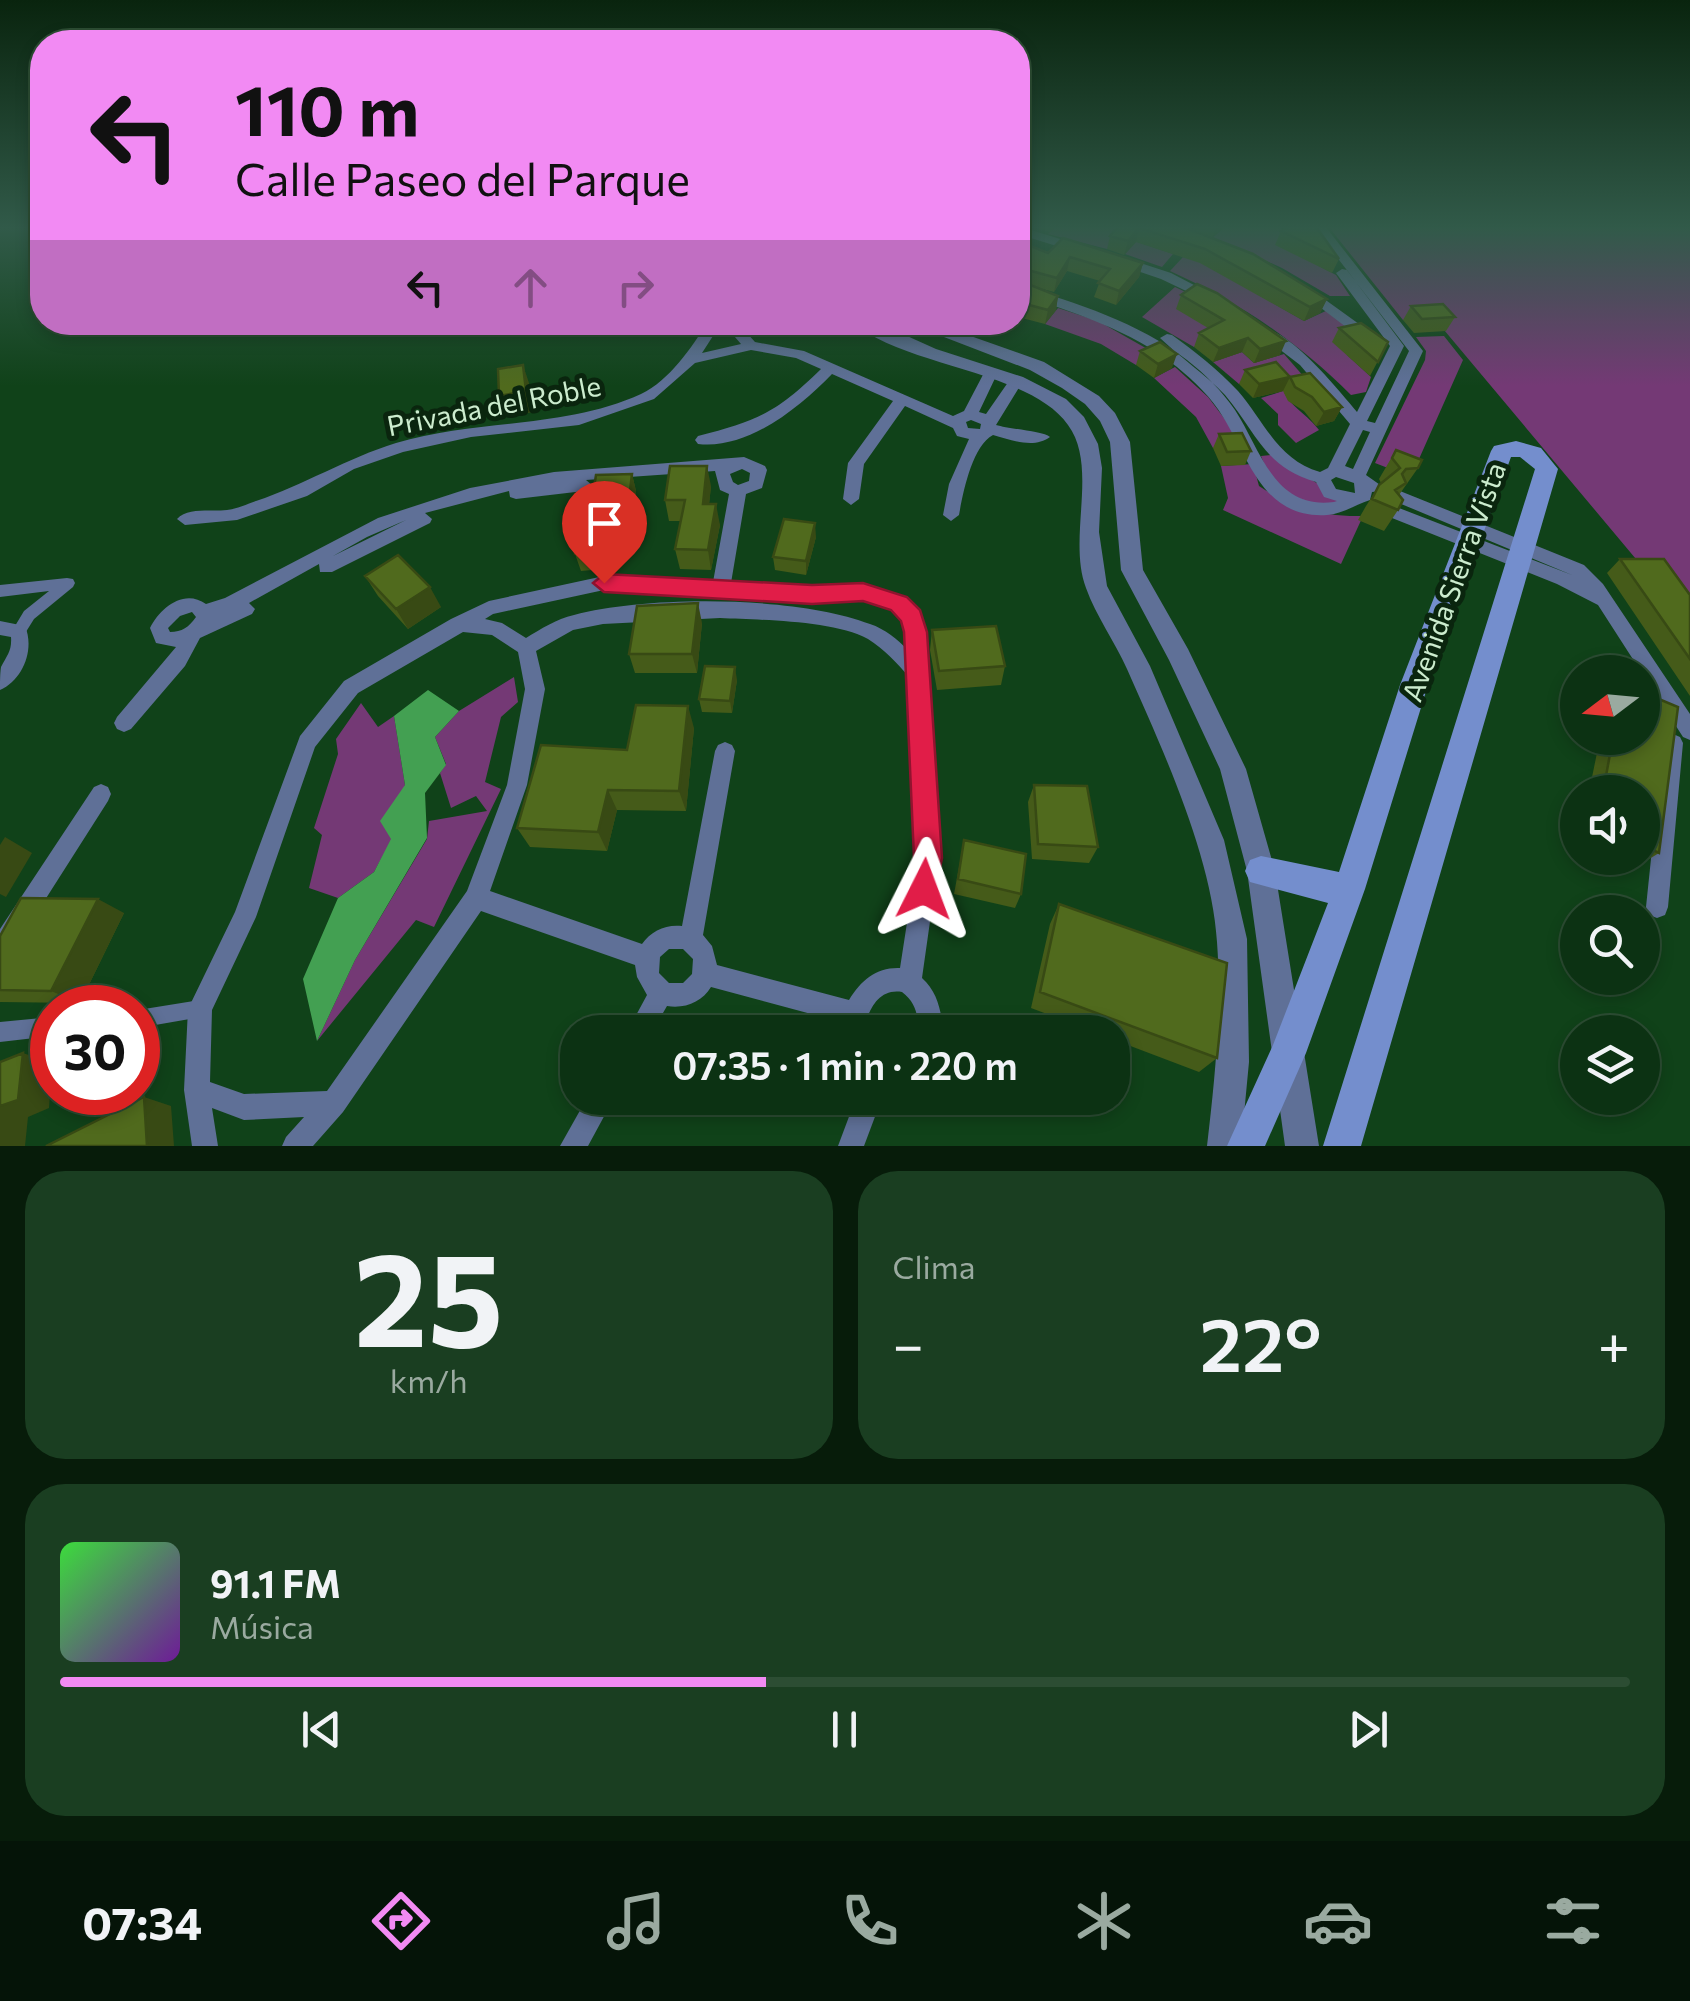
<!DOCTYPE html>
<html lang="es">
<head>
<meta charset="utf-8">
<style>
  :root { --surface:#0c3213; --page:#1a3e21; --text:#f1f3f6; --muted:#9aaaa0; --line:#2c4d33; --accent:#f28af3 }
  body { margin:0; font-family:Commissioner,sans-serif; background:var(--page); color:var(--text); height:100vh; display:flex; flex-direction:column; font-size:38px; white-space:nowrap }
  * { box-sizing:border-box; margin:0 }
  p { font-size:32px; color:var(--muted) }
  .icon { flex:none; width:55px; height:55px; fill:none; stroke:currentColor; stroke-width:2; stroke-linecap:round; stroke-linejoin:round }
  .map { position:relative; height:1146px; overflow:hidden }
  .side { display:flex; flex-direction:column; gap:25px; padding:25px; background:#071c0a; flex:1 }
  .side>* { flex:none }
  .hud { position:absolute; left:30px; top:30px; width:1000px; height:305px; border-radius:40px; box-shadow:0 5px 15px #0003,0 0 0 2px var(--line); background:#f28af3; color:#111; overflow:hidden }
  .needle { width:65px; rotate:254deg }
  .fabs { position:absolute; left:1560px; top:655px; display:grid; gap:20px }
  .fabs a { display:grid; place-items:center; width:100px; height:100px; border-radius:50%; background:var(--surface); box-shadow:0 5px 15px #0003,0 0 0 2px var(--line); font-size:50px }
  .speed { position:absolute; left:30px; top:985px; display:flex; gap:20px; font-size:50px; font-weight:700; text-align:center }
  .speed>* { display:grid; place-content:center; width:130px; height:130px; border-radius:50%; background:var(--surface); box-shadow:0 5px 15px #0003,0 0 0 2px var(--line); line-height:1 }
  .speed .limit { border:15px solid #d22; background:#fff; color:#111 }
  .pin { position:absolute; display:grid; place-items:center; width:85px; height:85px; color:#fff; margin:-102px -42px; border-radius:50% 50% 50% 0; rotate:-45deg; box-shadow:0 0 10px #0007 }
  .pin .icon { rotate:45deg }
  .me { position:absolute; width:110px; margin:-55px; rotate:3deg; stroke-linejoin:round; filter:drop-shadow(0 0 8px #0008) }
  .turn { display:flex; align-items:center; gap:35px; height:210px; padding:0 40px; font-size:45px }
  .turn .icon { width:130px; height:130px; stroke-width:2.5 }
  .turn b { display:block; font-size:70px; line-height:85px }
  .lanes { display:flex; align-items:center; height:95px; padding:0 40px; background:#0003; justify-content:center; gap:50px; direction:ltr }
  .lanes .off { opacity:.35 }
  .big { font-size:75px; font-weight:600; line-height:1.1 }
  .side .card { flex:1; display:flex; flex-direction:column; justify-content:center; gap:15px; min-width:0; padding:0 35px; border-radius:40px; background:var(--page) }
  .side .dial { align-items:center; gap:0 }
  .dial b { font-size:130px; line-height:1 }
  .song { display:flex; align-items:center; gap:30px }
  .cover { width:120px; height:120px; border-radius:15px; background:linear-gradient(135deg,hsl(120 70% 55%),hsl(280 70% 35%)) }
  .played { height:10px; border-radius:5px; background:linear-gradient(90deg,var(--accent) 45%,var(--line) 45%) }
  .keys { display:flex; justify-content:space-around; direction:ltr }
  .heat { display:flex; justify-content:space-between; align-items:center; font-size:55px; direction:ltr }
  .side .tiles { flex:1; display:grid; gap:25px; grid-template-columns:1fr 1fr }
  .card:last-child { grid-column:span 2 }
  .trip { position:absolute; left:560px; top:1015px; width:570px; height:100px; border-radius:40px; background:var(--surface); box-shadow:0 5px 15px #0003,0 0 0 2px var(--line); font-weight:600; line-height:100px; text-align:center }
  .dock { display:flex; height:160px; justify-content:space-around; align-items:center; background:#051408; color:var(--muted) }
  .dock .icon { width:70px; height:70px }
  .dock .active { color:var(--accent) }
  .dock b { font-size:45px; color:var(--text) }
  .map>svg:first-child { display:block }
  .green { fill:#743975 }
  .water { fill:#43a052 }
  .lines { fill:none; stroke-linecap:round; stroke-linejoin:round }
  .pedestrian { fill:#5f7097; fill-rule:evenodd }
  .minor { fill:#5f7097; fill-rule:evenodd }
  .tertiary { fill:#5f7097; fill-rule:evenodd }
  .secondary { fill:#748ecd; fill-rule:evenodd }
  .wall { fill:#455b19 }
  .shaded-wall { fill:#384a14 }
  .building { fill:#506a1d; stroke:#384a14; stroke-width:2.5 }
  .route { fill:#e11d48; stroke:#92132f; stroke-width:2.5 }
  .labels { text-anchor:middle; stroke-width:10; stroke-linejoin:round; paint-order:stroke }
  .street-label { font-size:28px; fill:#ccecce; stroke:#0a250e }
</style>
</head>
<body>
<div class="map">
<svg width="1690" height="1146" viewBox="0 0 1690 1146">
  <rect width="100%" height="100%" fill="#104219"/>
  <path class="green" d="M1056 226H1141L1146 227 1137 242 1173 254 1162 267 1125 254 1135 243 1107 249 1048 234Z
    M1226 226H1275L1292 233 1300 256 1336 275 1350 296H1330L1282 268 1213 237Z
    M1328 226H1690V633L1646 571 1434 318 1403 320Z
    M1183 257 1203 263 1304 321 1328 310 1346 323 1347 355 1371 377 1366 392 1351 395C1296 340 1240 303 1170 271Z
    M1175 287 1194 296 1218 334 1194 347 1142 317Z
    M1058 308 1098 321 1158 355 1136 365 1101 344 1045 324Z
    M1444 336 1463 360 1411 477 1375 463 1425 360 1426 351 1416 337Z
    M1242 352 1254 363 1284 354 1312 386 1284 392C1290 406 1309 416 1319 430L1296 443 1278 425V414L1261 398 1283 391 1270 376 1239 384 1213 362Z
    M1175 367 1208 397 1246 447 1213 448 1196 417 1154 378Z
    M1271 455 1346 501 1320 507 1274 488 1261 456Z
    M1253 464 1259 486C1292 508 1323 517 1363 516L1341 564 1223 510 1228 498 1221 466Z
    M514 677 518 702 501 717 485 782 501 789 434 927 416 920 317 1041 355 960 427 839 429 821 487 811 476 796 451 808 440 773 446 764 435 737 459 711Z
    M361 703 378 727 394 716 405 785 392 839 374 872 338 898 309 888 322 835 314 828 338 754 336 739Z"/>
  <path class="water" d="M428 690 459 711 435 737 446 765 425 793 427 838 355 960 317 1041 303 979 338 898 374 872 391 839 380 821 405 785 394 716Z"/>
  <g class="lines">
    <path class="pedestrian" d="M67 578 73 579 75 583 73 587 34 619 24 635 19 637 14 635 12 631 24 611 49 591 0 597V585Z
      M200 1000 207 1002 209 1009 207 1016 138 1028V1010Z
      M52 1017V1036L0 1042V1022Z"/>
    <path class="minor" d="M1018 226 1083 246 1085 249 1079 253 1018 234Z
      M1313 226H1325L1423 351 1366 475 1383 487 1381 491 1372 492 1370 500C1355 505 1342 514 1327 515 1263 519 1250 460 1223 417 1212 398 1194 381 1177 367 1131 330 1073 312 1018 294V286C1076 302 1139 323 1187 360 1205 374 1222 391 1235 410 1261 450 1274 510 1334 502L1337 501 1324 497 1316 482C1264 467 1257 433 1225 395 1205 374 1181 358 1160 338L1167 334 1172 335C1196 352 1218 370 1238 391 1264 421 1278 460 1320 472L1328 468 1350 424 1300 365 1261 335V329C1288 327 1339 391 1357 412L1390 346 1336 273 1342 269 1347 270 1404 346 1367 421 1375 423 1409 351ZM1363 430 1370 432 1353 469 1345 466ZM1336 477 1354 483 1355 493 1336 489 1331 480Z
      M1119 256 1171 273 1217 297 1210 301 1205 300 1161 279 1114 263V257Z
      M1309 288 1377 337V343H1367L1304 295V289Z
      M708 322H722L702 353 741 344 722 322H737L755 342 804 351 953 416 964 411 986 369H996L998 372 979 412 986 414 1011 378H1021L1023 381 996 425C1009 429 1043 431 1050 437 1034 449 1011 440 993 435 972 446 963 493 959 515L951 521 943 515 949 484 969 439 957 436 953 428 905 406 864 464 859 499 851 505 843 499 848 463 893 401 832 374C800 407 748 450 698 444L695 440 698 436C757 421 776 413 821 369L796 358 751 350 695 363 654 399 579 425 471 437 403 452 354 469 307 496 237 520 185 525 177 519C188 507 211 512 227 510 237 509 247 504 256 501 304 485 347 458 396 443 476 419 564 429 641 394 670 380 691 348 708 322ZM971 420 981 424 980 429 968 428 966 422Z
      M744 457 765 466 767 470 762 488 746 494 731 583 811 587 863 585 905 598 918 612 925 632 939 858 922 978C938 992 941 1012 944 1032H920C917 1016 917 1003 902 992 877 988 868 1012 863 1032H839L841 1022 711 987C702 1002 685 1009 667 1006L652 1032H627L647 995 637 977 635 965 481 911 343 1112 313 1146H282L286 1137 304 1117 244 1120 212 1108 218 1146H192L184 1090 188 1009 235 912 300 736 344 681 451 619 489 601 604 576 713 582 729 494 720 490 715 471 586 480 592 485 584 491 516 499 510 497 509 491 425 513 432 519 430 523 332 572H320L319 564 249 603 255 609 252 614 200 638 185 666 131 729 124 732 117 729 114 723 117 717 176 647 156 643 150 628C160 608 184 588 206 604L225 598 378 518 470 488 554 472ZM742 469 750 473 749 481 738 485 733 482 730 474ZM406 520 333 556 367 537ZM604 590 811 601 863 599 893 608 904 620 908 650C897 639 885 629 870 624 797 596 650 595 574 615 556 619 541 629 526 638L502 623 485 619 493 614ZM192 612 196 617C189 627 182 632 170 632L168 628 180 616ZM720 618C760 620 833 620 868 639 884 649 897 663 909 677L917 858 900 968C877 967 861 980 849 1000L717 965 712 946 703 935 735 751 732 745 725 742 718 745 715 751 682 926C666 924 651 931 642 944L490 891 527 785 545 689 536 651 573 630 603 624ZM463 632 492 635 518 652 525 689 507 785 467 891 327 1091 244 1094 210 1082 212 1010 256 917 315 747 358 693ZM669 949H683L693 959 692 974 683 983H669L659 973 660 957Z
      M1400 491 1584 565 1603 584 1690 714V740L1683 737 1598 605 1557 584 1387 516 1385 512 1387 508H1399L1572 575 1394 501 1392 497 1394 493Z
      M0 621 25 626C35 649 23 680 0 690 0 683 0 673 1 667 7 655 12 651 11 637L0 635Z
      M1673 734 1680 737 1683 743 1668 907 1665 915 1657 918 1649 915 1646 907 1663 743 1666 737Z
      M101 784 108 787 111 794 108 801 8 958 0 962V929L94 787Z
      M587 1098H614L588 1146H560Z
      M856 1098H882L864 1146H838Z"/>
    <path class="tertiary" d="M852 322H876L936 349 1023 377 1066 399 1084 417 1098 444 1102 468 1099 532 1107 586 1150 666 1224 840 1247 939 1249 1062 1241 1146H1207C1215 1078 1222 1010 1217 942 1212 856 1162 748 1127 669 1115 642 1096 616 1086 588 1067 538 1099 467 1068 425 1029 370 904 367 852 322Z
      M905 322H931L1044 362 1099 396 1115 413 1130 442 1143 570 1188 649 1246 769 1275 871 1319 1146H1285L1247 871 1220 769 1169 660 1121 570 1110 442 1100 421 1085 404 1062 388 1030 370Z"/>
    <path class="secondary" d="M1516 441 1541 448 1558 469 1361 1146H1323L1535 469 1520 457H1511L1428 685 1365 889 1306 1053 1265 1146H1227L1273 1045 1328 903 1250 882 1245 871 1250 860 1261 856 1339 872 1400 685 1491 451 1494 446Z"/>
  </g>
  <path class="wall" d="M1027 226H1056L1050 232Z
    M1197 226H1226L1212 238 1327 299 1320 313 1304 321 1200 263 1136 242 1124 255 1107 249 1110 236 1140 228 1195 231Z
    M1281 231 1339 259 1332 273 1275 245Z
    M1018 241 1048 253 1143 263 1139 277 1116 305 1094 297 1100 281 1067 271 1054 292 1035 287 1058 296 1056 310 1045 324 1018 317V280L1022 282 1023 276 1018 274Z
    M1181 295 1280 355 1254 363 1242 352 1213 362 1194 347 1199 333 1208 328 1176 309Z
    M1411 306 1455 317 1446 331 1414 333 1403 320Z
    M1339 328 1388 342 1370 376 1332 342Z
    M1140 351 1172 368 1154 378 1136 365Z
    M1245 370 1290 377 1342 407 1334 421 1316 426 1304 411 1288 401 1283 391 1253 398 1239 384Z
    M1219 434 1251 451 1245 465 1221 466 1213 448Z
    M1396 450 1418 468 1399 495 1398 510 1384 531 1358 520 1366 506 1381 483 1379 479Z
    M632 474 636 491 632 526H618L616 568 581 571 575 554 589 521Z
    M711 486 709 504 720 525 711 570 680 569 675 549 681 521H669L665 500Z
    M816 537 806 575 775 570 773 557Z
    M1620 559 1690 595V696L1607 573Z
    M365 576 441 607 408 629 378 596Z
    M702 623 697 673H635L629 654Z
    M932 630 1005 666 1001 685 937 690 930 650Z
    M737 680 732 713 702 712 699 699Z
    M694 728 686 811 617 810 607 851 530 847 517 828 627 750Z
    M1600 738H1642L1659 853 1641 864 1628 858H1642V792H1589Z
    M1034 785 1098 847 1089 863 1032 859 1028 802Z
    M964 840 1021 894 1015 908 954 894Z
    M1059 904 1217 1058 1199 1072 1112 1039V1032H1095L1031 1008 1050 924Z
    M124 913 80 1003 0 1002V936Z"/>
  <path class="shaded-wall" d="M1217 226H1226L1212 238Z
    M1139 228 1136 242 1124 255 1128 241Z
    M1070 257 1067 271 1054 292 1057 278Z
    M1143 263 1139 277 1116 305 1119 291Z
    M1058 296 1056 310 1045 324 1048 310Z
    M1327 299 1320 313 1304 321 1310 307Z
    M1248 338 1242 352 1213 362 1219 348Z
    M1286 341 1280 355 1254 363 1260 349Z
    M1177 354 1172 368 1154 378 1158 364Z
    M523 365 530 386 533 412 507 417 499 396Z
    M1290 377 1283 391 1253 398 1259 384Z
    M1342 407 1334 421 1316 426 1324 412Z
    M707 466 711 486 707 525 703 504Z
    M632 474 636 491 632 526 628 508Z
    M716 504 720 525 711 570 708 550Z
    M613 509 618 526 616 568 611 551Z
    M815 523 816 537 806 575V561Z
    M430 587 441 607 408 629 396 609Z
    M698 603 702 623 697 673 692 654Z
    M735 667 737 680 732 713 730 701Z
    M688 706 694 728 686 811 679 791Z
    M608 790 617 810 607 851 598 832Z
    M5 837 32 853 6 897 0 894V845Z
    M98 899 124 913 80 1003 51 991Z
    M23 1053 52 1063 49 1108 28 1117 25 1146H0V1106Z
    M144 1097 171 1106 174 1146H147Z"/>
  <path class="building" d="M1118 226H1130L1140 228 1141 226H1181L1253 254 1327 299 1310 307 1205 249 1139 228 1128 241 1110 236Z
    M1288 226H1313L1317 228 1339 259 1281 231Z
    M1063 238 1143 263 1119 291 1098 283 1110 269 1070 257 1057 278 1024 269 1029 263 1018 259V241L1048 253Z
    M1018 280 1058 296 1048 310 1018 302Z
    M1197 284 1217 293 1286 341 1260 349 1248 338 1219 348 1199 333 1224 320 1181 295Z
    M1443 304 1455 317 1422 319 1411 306Z
    M1361 323 1388 342 1378 362 1339 328Z
    M1160 342 1177 354 1158 364 1140 351Z
    M1276 362 1290 377 1310 373 1342 407 1324 412 1312 397 1295 387 1290 377 1259 384 1245 370Z
    M523 365 526 391 499 396 498 369Z
    M1242 433 1251 451 1227 452 1219 434Z
    M1396 450 1422 460 1418 468 1406 469 1402 474 1406 483 1395 490 1403 500 1398 510 1372 499 1379 485 1400 468 1392 458Z
    M670 466H707L703 504H716L708 550 675 549 685 500H665Z
    M632 474 628 508 613 509 611 551 575 554 578 522 589 521 596 475Z
    M784 519 815 523 806 561 773 557Z
    M398 555 430 587 396 609 365 576Z
    M1620 559H1664L1690 595V659Z
    M698 603 692 654H629L637 606Z
    M996 626 1005 666 939 671 932 630Z
    M705 666 735 667 730 701 699 699Z
    M1642 692 1678 707 1659 853 1642 845V792H1603L1613 738H1642Z
    M636 705 688 706 679 791 608 790 598 832 517 828 541 745 627 750Z
    M1034 785 1087 786 1098 847 1038 844Z
    M964 840 1026 854 1021 894 958 879Z
    M21 898 98 899 51 991 0 990V936Z
    M1059 904 1227 963 1217 1058 1040 992Z
    M23 1053 18 1100 0 1106V1062Z
    M144 1097 147 1146H46Z"/>
  <linearGradient id="sky" x2="0" y2="1"><stop stop-color="#09240e"/><stop offset="0.59" stop-color="#315a49"/><stop offset="1" stop-color="#315a49" stop-opacity="0"/></linearGradient>
  <rect width="1690" height="386" fill="url(#sky)"/>
  <path class="route" d="M604 574 812 585 863 583 907 597 920 610 927 632 942 858 934 899 924 903 914 899 909 889 914 858 904 632 901 621 891 610 863 601 812 604 604 592 593 583Z"/>
  <g class="labels">
    <g class="street-label">
      <text transform="translate(494 406) rotate(-11)" y="10">Privada del Roble</text>
      <text transform="translate(1454 582) rotate(-70)" y="10">Avenida Sierra Vista</text>
    </g>
  </g>
</svg>
<div class="fabs">
<a><svg class="needle" viewBox="-14 -14 28 28"><path d="M0-13l5 13h-10z" fill="#e53935"/><path d="M0 13l5-13h-10z" fill="#9aaaa0"/></svg></a>
<a><svg class="icon" aria-label="sound" viewBox="0 0 24 24"><path d="M4 9h4l5-4v14l-5-4H4zM17 9q2 3 0 6"/></svg></a>
<a><svg class="icon" aria-label="search" viewBox="0 0 24 24"><circle cx="10" cy="10" r="6"/><path d="M15 15l6 6"/></svg></a>
<a><svg class="icon" aria-label="layers" viewBox="0 0 24 24"><path d="M12 4l9 5-9 5-9-5zM3 14l9 5 9-5"/></svg></a>
</div>
<div class="speed"><div class="limit">30</div></div>
<div class="pin" style="left:604px;top:583px;background:#d93025"><svg class="icon" aria-label="arrive" viewBox="0 0 24 24"><path d="M6 21V4h12l-3 4 3 4H6"/></svg></div>
<svg class="me" style="left:924px;top:889px" viewBox="-20 -20 40 40"><path d="M0-17L14 15 0 8-14 15z" fill="#e11d48" stroke="#fff" stroke-width="4"/></svg>
<div class="trip">07:35 · 1 min · 220 m</div>
<div class="hud">
<div class="turn"><svg class="icon" aria-label="left" viewBox="0 0 24 24"><path d="M17 20v-9H6M10 6l-5 5 5 5"/></svg><div><b>110 m</b>Calle Paseo del Parque</div></div>
<div class="lanes"><svg class="icon" aria-label="left" viewBox="0 0 24 24"><path d="M17 20v-9H6M10 6l-5 5 5 5"/></svg><svg class="icon off" aria-label="ahead" viewBox="0 0 24 24"><path d="M12 20V5M6 11l6-6 6 6"/></svg><svg class="icon off" aria-label="right" viewBox="0 0 24 24"><path d="M7 20v-9h11M14 6l5 5-5 5"/></svg></div>
</div>
</div>
<section class="side">
<div class="tiles">
<div class="card dial"><b>25</b><p>km/h</p></div>
<div class="card"><p>Clima</p>
<div class="heat"><a>−</a><b class="big">22°</b><a>+</a></div>
</div>
<div class="card">
<div class="song"><i class="cover"></i><div><b>91.1 FM</b><p>Música</p></div></div>
<div class="played"></div>
<div class="keys"><svg class="icon" aria-label="previous" viewBox="0 0 24 24"><path d="M18 5L8 12l10 7zM5 5v14"/></svg><svg class="icon" aria-label="pause" viewBox="0 0 24 24"><path d="M8 5v14M16 5v14"/></svg><svg class="icon" aria-label="next" viewBox="0 0 24 24"><path d="M6 5l10 7-10 7zM19 5v14"/></svg></div>
</div>
</div>
</section>
<nav class="dock">
<b>07:34</b>
<svg class="icon active" aria-label="directions" viewBox="0 0 24 24"><path d="M12 3l9 9-9 9-9-9zM9 14v-3h6M13 9l2 2-2 2"/></svg>
<svg class="icon" aria-label="music" viewBox="0 0 24 24"><path d="M9 18V5l10-2v13"/><circle cx="6" cy="18" r="3"/><circle cx="16" cy="16" r="3"/></svg>
<svg class="icon" aria-label="phone" viewBox="0 0 24 24"><path d="M5 4h4l2 5-3 2q2 4 5 5l2-3 5 2v4C11 20 4 13 5 4z"/></svg>
<svg class="icon" aria-label="climate" viewBox="0 0 24 24"><path d="M12 3v18M4 7l16 10M4 17L20 7"/></svg>
<svg class="icon" aria-label="car" viewBox="0 0 24 24"><path d="M5 17H2v-5l4-1 3-4h7l3 4 3 1v5h-3M9 17h6M6 11h13"/><circle cx="7" cy="17" r="2"/><circle cx="17" cy="17" r="2"/></svg>
<svg class="icon" aria-label="filters" viewBox="0 0 24 24"><path d="M4 7h16M4 17h16"/><circle cx="9" cy="7" r="2"/><circle cx="15" cy="17" r="2"/></svg>
</nav>
</body>
</html>
